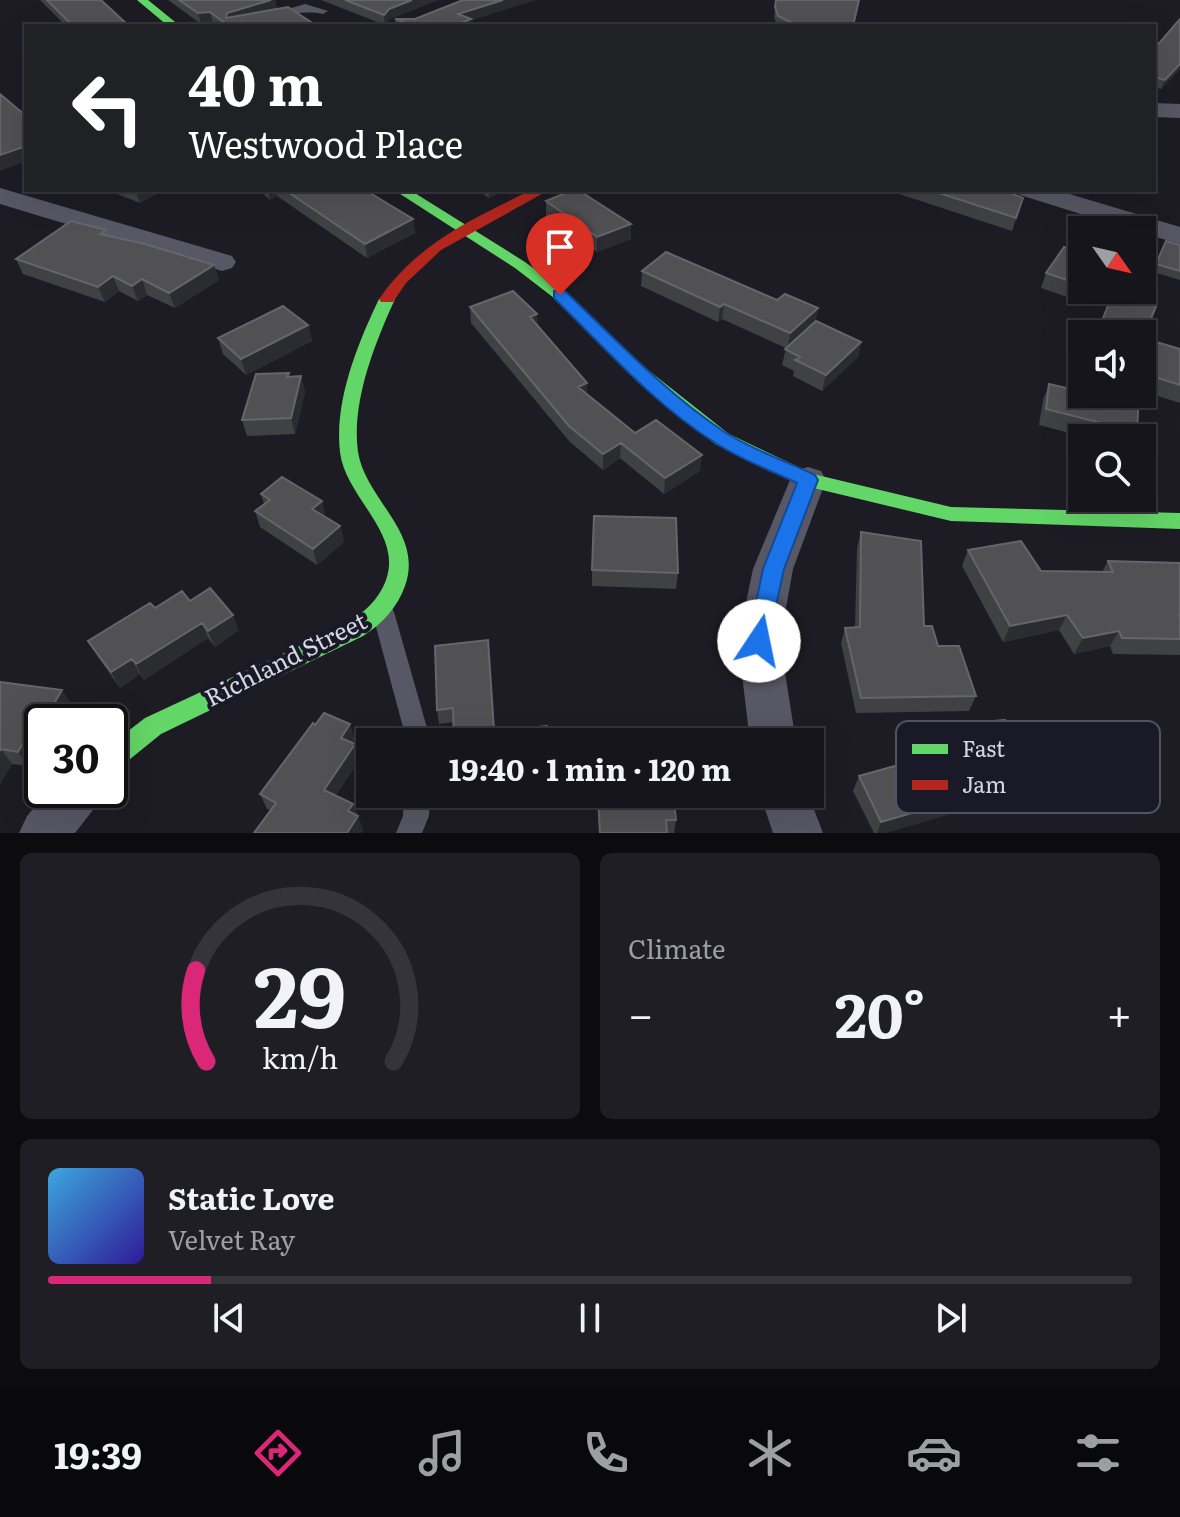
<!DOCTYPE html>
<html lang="en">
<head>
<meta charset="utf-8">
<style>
  :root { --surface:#16151b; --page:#1f1e24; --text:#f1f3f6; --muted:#9e9fa3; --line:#35343a; --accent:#db2777 }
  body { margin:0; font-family:Literata,serif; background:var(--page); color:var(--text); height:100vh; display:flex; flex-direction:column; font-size:30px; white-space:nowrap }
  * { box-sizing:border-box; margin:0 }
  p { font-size:26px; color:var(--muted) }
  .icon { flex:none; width:44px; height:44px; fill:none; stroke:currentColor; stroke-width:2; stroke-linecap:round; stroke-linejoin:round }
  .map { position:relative; height:833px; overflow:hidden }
  .side { display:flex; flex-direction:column; gap:20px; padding:20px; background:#0c0c0f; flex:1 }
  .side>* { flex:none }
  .top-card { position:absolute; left:24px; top:24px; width:1132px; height:168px; border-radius:0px; box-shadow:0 8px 32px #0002,0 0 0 2px var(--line); background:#202124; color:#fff; overflow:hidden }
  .needle { width:52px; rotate:124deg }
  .tools { position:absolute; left:1068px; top:216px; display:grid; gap:16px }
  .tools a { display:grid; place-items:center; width:88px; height:88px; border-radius:0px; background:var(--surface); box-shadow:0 8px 32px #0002,0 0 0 2px var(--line); font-size:40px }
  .speed { position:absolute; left:24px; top:704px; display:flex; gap:16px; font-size:40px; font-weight:700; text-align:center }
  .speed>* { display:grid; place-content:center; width:104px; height:104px; border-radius:50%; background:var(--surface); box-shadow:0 8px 32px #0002,0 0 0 2px var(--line); line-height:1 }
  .speed .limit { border:4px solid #111; border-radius:12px; background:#fff; color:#111 }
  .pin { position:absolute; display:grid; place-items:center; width:68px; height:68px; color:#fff; margin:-82px -34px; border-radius:50% 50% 50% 0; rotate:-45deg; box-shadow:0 0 8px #0007 }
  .pin .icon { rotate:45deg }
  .me { position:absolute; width:88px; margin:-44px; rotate:11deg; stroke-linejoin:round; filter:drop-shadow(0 0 6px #0008) }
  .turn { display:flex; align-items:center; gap:28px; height:168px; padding:0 32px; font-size:36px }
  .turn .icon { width:104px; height:104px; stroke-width:2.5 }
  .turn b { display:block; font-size:56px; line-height:68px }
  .big { font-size:60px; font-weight:700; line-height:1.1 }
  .side .tile { flex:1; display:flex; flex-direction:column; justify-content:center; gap:12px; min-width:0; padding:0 28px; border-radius:12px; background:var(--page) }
  .side .dial { align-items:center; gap:0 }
  .dial svg { height:208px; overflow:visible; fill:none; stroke:var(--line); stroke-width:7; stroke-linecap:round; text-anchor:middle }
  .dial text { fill:var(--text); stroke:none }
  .song { display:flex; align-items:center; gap:24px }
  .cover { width:96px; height:96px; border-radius:12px; background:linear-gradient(135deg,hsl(200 70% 55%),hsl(250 70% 35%)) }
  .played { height:8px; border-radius:4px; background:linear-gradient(90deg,var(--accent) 15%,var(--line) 15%) }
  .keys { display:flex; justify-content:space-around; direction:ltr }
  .heat { display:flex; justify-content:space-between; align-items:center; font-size:44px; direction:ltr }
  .side .tiles { flex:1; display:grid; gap:20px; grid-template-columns:1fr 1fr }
  .tile:last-child { grid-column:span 2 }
  .trip { position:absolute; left:356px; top:728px; width:468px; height:80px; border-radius:0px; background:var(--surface); box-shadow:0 8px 32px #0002,0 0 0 2px var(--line); font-weight:700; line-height:80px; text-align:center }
  .menu { display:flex; height:128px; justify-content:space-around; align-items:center; background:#09080b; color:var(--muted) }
  .menu .icon { width:56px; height:56px }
  .menu .on { color:var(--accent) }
  .menu b { font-size:36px; color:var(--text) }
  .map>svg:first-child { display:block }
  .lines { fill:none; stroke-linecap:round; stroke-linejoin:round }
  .lane { fill:#585765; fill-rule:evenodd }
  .street { fill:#585765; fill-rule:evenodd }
  .fast { fill:#63d668; fill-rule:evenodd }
  .jam { fill:#b3261e; fill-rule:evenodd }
  .wall { fill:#404143 }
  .shaded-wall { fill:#2b2c2f }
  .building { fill:#515154; stroke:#66666a; stroke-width:2 }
  .route { fill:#1a73e8; stroke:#114b97; stroke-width:2 }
  .labels { text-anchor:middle; stroke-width:8; stroke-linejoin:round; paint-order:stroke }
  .street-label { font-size:24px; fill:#d7d7e2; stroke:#1a1928 }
  .key { fill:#1a1928; stroke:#535260; stroke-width:2 }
  .key-label { font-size:22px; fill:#d7d7e2 }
</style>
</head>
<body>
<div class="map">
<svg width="1180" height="833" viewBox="0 0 1180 833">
  <rect width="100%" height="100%" fill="#1d1c24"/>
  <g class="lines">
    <path class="lane" d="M305 4 328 11 323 14C291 7 262 26 230 26Z
      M383 603 391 606 394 612 431 742H407L372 612 375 606Z
      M404 794H430L429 816 422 833H396L403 816Z"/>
    <path class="street" d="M1154 103 1180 104V118L1154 117Z
      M0 188 232 256 236 262 232 268 222 271 0 204Z
      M1016 190H1056L1180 227V244L1142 233V230H1132L1020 195Z
      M808 467 821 471 826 480 793 569 780 641 796 742H750L738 641 753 569 790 480 795 471Z
      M49 790H103L96 806 75 833H19L27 816Z
      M760 794H808L823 833H773Z"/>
    <path class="fast" d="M137 0H148L180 26H168Z
      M394 190H410L525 262 566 292 643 366 729 434 813 474 951 507 1180 513V529L951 521 801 485 715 444 631 374 554 298 515 268Z
      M387 294 395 299C375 343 351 402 358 452 366 501 424 532 405 586 397 608 382 624 363 636L161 734 119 768 110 771V745L145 718 340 627C360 616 378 602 386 580 403 533 345 497 340 452 334 401 358 343 379 299Z"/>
    <path class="jam" d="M531 190H549L441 250 406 283 393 302H381L379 299C419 242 471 220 531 190Z"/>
  </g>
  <path class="wall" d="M40 0H101L129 26H66Z
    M168 0H275L277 9 317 26H217L213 23 201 24Z
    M321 0H438L390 19 385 25Z
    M463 0H535L471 20 472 26H396L395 19H415Z
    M776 0 854 26H777L774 17Z
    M1154 49 1180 69 1161 89 1154 87Z
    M107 190H163L140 203Z
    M259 190H365L413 219 415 233 367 258 277 196 270 200Z
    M477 190H507L489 198Z
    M887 190H1003L1023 198 1012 231Z
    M546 201 631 239 597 252 546 216Z
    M108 236 214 265 219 280 175 308 147 295 138 301 119 291 105 302 23 274 16 259Z
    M1166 241 1180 245V280L1153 272Z
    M1082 253V290L1076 300 1041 288 1046 273Z
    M642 271 818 308 815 322 861 342 858 357 822 391 793 376 794 371 782 365 786 348 722 319 718 322 641 286Z
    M470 307 537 314V326L587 394 635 433 700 471 664 494 620 458 603 470 569 441 471 323Z
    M308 325 312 341 246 375 223 354 218 338Z
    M1142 334 1143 338 1180 349V403L1142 391Z
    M1082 370V394L1137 432 1134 438H1089L1039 425 1043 400 1049 384 1074 390Z
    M301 376 305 392 295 434 247 436 242 420 290 377Z
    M261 494 326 517 340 526 344 542 317 565 260 527 255 511 264 504Z
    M861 532 924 626 976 696 969 711 856 713 841 643 845 628H855L857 548Z
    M968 550 1041 571 1102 572 1108 561 1180 563V655L1113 654 1110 646 1074 654 1059 630 1003 642 962 566Z
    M592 570 678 573 676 589 592 586Z
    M190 601 239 630 215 647 208 638 144 680 140 674 120 688 98 657 88 641 155 608Z
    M488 640 495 731 548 740 656 742H454V722L439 724 437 710Z
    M0 682 72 705 42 722V753H37L29 766 12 764 0 784Z
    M350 724 354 739 352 743 360 759 336 795 353 804 363 830 361 833H254L271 810 267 809 260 794 315 725Z
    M957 724 1018 752 1014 760 965 764 953 732Z
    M859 776 963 810 885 833H874L853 791Z
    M519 794H673L676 820 674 833H599L597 800 520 808Z"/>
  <path class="shaded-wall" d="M271 0H275L277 9 226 18 227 13Z
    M412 0H438L390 19 385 25 384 15 389 9Z
    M503 0H535L471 20 472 26H454L458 14Z
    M210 12 213 23 201 24 198 13Z
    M1180 64V69L1161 89 1165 80Z
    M23 147 26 154V161L0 171V155Z
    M135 190H163L140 203Z
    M268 190H276L277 196 270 200Z
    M489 190H507L489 198Z
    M413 219 415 233 367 258 365 244Z
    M631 224V239L597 252V237Z
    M214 265 219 280 175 308 169 293Z
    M113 276 119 291 105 302 98 287Z
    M142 279 147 295 138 301 132 286Z
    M724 304 722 319 718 322 720 307Z
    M818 308 815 323 788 349 790 333Z
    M537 314 538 330 530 317Z
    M308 325 312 341 246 375 241 359Z
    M861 342 858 357 822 391 826 375Z
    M301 376 305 392 295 434 291 418Z
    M587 383V399L578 387Z
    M621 443 620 458 603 470V454Z
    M702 455 700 471 664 494 665 478Z
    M322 501 326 517 312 509Z
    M340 526 344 542 317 565 313 549Z
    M233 615 239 630 215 647 208 631Z
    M1067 615 1059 630 1003 642 1010 626Z
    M202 623 208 638 144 680 136 664Z
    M1119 631 1110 646 1074 654 1083 638Z
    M132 659 140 674 120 688 111 672Z
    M62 690 72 705 62 722H43Z
    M42 724V750L34 739Z
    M350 724 354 739 346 752 341 738Z
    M26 738 37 753 29 766 18 752Z
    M355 744 360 759 330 804 324 790Z
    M1 749 12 764 0 784V751Z
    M970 796 963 810 885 833H877L881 822Z
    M353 804 363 830 361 833H347L348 811Z"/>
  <path class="building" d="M47 0H101L129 26H73Z
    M179 0H271L227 13 226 18 288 7 317 26H229L210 12 198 13Z
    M345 0H412L389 9 384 15Z
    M463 0H503L458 14 471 19 454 26H414L395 19H415Z
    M776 0H859L853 26H798L778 16 775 7Z
    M1180 19V64L1165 80 1154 77V49Z
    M0 94 26 116V149L23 147 0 155Z
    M285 190H365L413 219 365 244Z
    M573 190H578L631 224 597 237 546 201Z
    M930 190H1003L1023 198 1016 218Z
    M71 221 106 230 100 234 145 244 214 265 169 293 142 279 132 286 113 276 98 287 16 259Z
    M1166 241 1180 245V271L1156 264Z
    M1064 247 1082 253V285L1046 273Z
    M666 252 777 300 785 294 818 308 790 333 724 304 720 307 642 271Z
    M1114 290 1157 304 1143 338 1180 349V385L1142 373V334H1097Z
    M513 291 537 314 530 317 587 383 578 387 635 433 656 420 702 455 665 478 621 443 603 454 569 426 470 307Z
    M283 306 308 325 241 359 218 338Z
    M816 321 861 342 826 375 795 360 800 357 785 349Z
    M1082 371V394H1139L1137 432 1046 409 1049 384 1075 390Z
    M289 373 287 377 301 376 291 418 242 420 256 374Z
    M282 477 322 501 312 509 340 526 313 549 255 511 270 500 261 494Z
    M594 516 676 518 678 573 592 570Z
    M861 532 921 541 924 626H932L938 646H959L976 696 861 698 845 628 860 627Z
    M1021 541 1041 571 1113 572 1108 561 1180 563V615H1179L1180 618V639L1122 638 1119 631 1083 638 1067 615 1010 626 968 550Z
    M210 588 233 615 208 631 202 623 136 664 132 659 111 672 88 641 150 603 155 608 182 591 190 601Z
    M488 640 494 731 547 726 548 740 655 735 656 742H454L453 708 437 710 435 646Z
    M0 682 62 690 43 722H42V724L34 739 26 738 18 752 1 749 0 751Z
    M324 713 350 724 341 738 355 744 324 790 353 804 348 811 358 816 347 833H254L276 803 260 794 313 723 315 725Z
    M1005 720 1018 752 969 757 957 724Z
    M945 752 970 796 881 822 859 776Z
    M598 794H673L676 820H666L667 833H600Z"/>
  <path class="route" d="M560 290 565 291C616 340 667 394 726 433 753 450 786 461 815 475L818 480 784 569 767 647 759 650 751 647 748 641 763 569 797 483C770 470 739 459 714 442 654 404 604 347 554 298V291Z"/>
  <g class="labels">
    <g class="street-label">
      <text transform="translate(286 660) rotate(-27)" y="8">Richland Street</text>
    </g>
  </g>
  <rect x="896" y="721" width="264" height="92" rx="12" class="key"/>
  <rect x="912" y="744" width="36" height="10" fill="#63d668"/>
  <rect x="912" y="780" width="36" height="10" fill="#b3261e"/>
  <g class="key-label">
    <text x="962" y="757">Fast</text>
    <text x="962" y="793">Jam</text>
  </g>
</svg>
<div class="tools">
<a><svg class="needle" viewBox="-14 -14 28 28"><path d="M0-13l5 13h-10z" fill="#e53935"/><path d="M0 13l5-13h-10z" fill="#9e9fa3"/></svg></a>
<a><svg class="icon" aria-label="sound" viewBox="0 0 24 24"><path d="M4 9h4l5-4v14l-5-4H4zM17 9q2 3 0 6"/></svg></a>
<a><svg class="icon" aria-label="search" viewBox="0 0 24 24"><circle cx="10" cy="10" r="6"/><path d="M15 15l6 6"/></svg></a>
</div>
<div class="speed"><div class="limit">30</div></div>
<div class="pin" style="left:560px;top:295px;background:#d93025"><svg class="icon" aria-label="arrive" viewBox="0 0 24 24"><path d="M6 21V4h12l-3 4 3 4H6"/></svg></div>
<svg class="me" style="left:759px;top:641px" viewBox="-20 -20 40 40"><circle r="19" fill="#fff"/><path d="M0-13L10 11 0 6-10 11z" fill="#1a73e8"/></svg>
<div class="trip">19:40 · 1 min · 120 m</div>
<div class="top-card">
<div class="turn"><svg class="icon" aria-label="left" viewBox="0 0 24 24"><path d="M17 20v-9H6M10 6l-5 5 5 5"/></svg><div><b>40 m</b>Westwood Place</div></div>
</div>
</div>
<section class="side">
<div class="tiles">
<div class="tile dial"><svg viewBox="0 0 100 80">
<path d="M14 69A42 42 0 1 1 86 69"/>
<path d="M14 69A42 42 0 0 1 10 34" stroke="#db2777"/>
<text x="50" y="56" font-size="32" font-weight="700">29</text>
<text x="50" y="72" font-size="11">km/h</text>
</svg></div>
<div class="tile"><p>Climate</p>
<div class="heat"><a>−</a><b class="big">20°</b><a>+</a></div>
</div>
<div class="tile">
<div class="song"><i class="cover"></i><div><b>Static Love</b><p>Velvet Ray</p></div></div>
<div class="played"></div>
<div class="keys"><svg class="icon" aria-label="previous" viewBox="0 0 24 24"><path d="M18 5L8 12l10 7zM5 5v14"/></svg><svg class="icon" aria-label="pause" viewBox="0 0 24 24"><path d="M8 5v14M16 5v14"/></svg><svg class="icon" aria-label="next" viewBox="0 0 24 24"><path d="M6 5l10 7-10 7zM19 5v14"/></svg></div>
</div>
</div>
</section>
<nav class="menu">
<b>19:39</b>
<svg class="icon on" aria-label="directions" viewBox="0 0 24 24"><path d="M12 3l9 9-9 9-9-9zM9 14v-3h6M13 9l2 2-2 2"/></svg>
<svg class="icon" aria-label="music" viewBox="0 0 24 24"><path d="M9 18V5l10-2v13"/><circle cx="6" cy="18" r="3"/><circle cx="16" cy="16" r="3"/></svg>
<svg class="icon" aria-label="phone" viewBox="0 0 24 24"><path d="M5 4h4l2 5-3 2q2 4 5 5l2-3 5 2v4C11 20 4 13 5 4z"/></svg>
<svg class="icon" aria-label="climate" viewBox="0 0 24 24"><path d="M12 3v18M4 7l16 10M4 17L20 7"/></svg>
<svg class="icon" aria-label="car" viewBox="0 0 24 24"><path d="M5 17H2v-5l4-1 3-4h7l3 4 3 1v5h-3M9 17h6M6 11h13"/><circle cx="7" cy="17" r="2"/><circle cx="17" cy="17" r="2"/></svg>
<svg class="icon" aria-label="filters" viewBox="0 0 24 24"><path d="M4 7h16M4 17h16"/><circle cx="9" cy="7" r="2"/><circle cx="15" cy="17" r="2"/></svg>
</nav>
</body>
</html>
